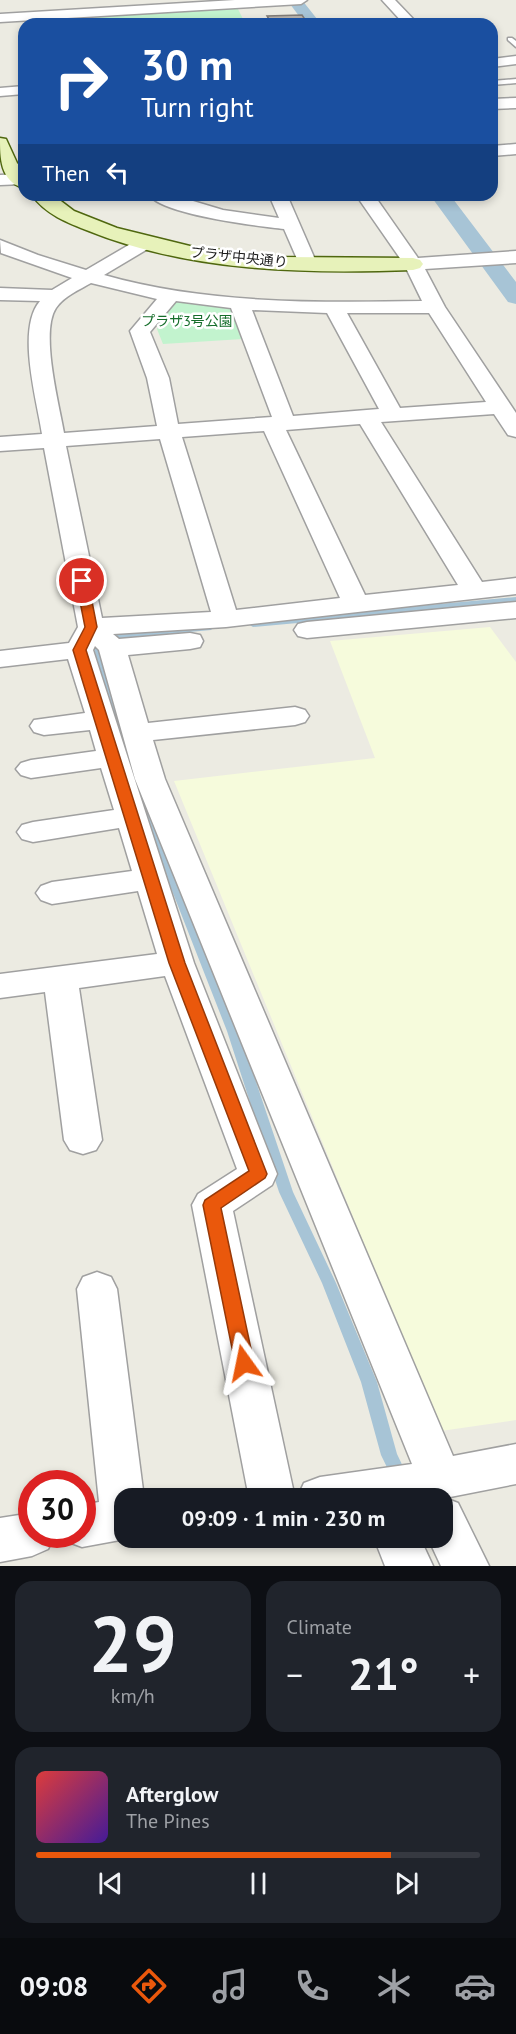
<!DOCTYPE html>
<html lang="en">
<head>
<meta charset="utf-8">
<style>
  :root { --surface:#171b24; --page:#20242c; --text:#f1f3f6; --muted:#9ea1a6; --line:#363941; --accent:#ea580c }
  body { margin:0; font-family:"PT Sans","Noto Sans JP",sans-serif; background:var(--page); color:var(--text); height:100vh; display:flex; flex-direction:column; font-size:22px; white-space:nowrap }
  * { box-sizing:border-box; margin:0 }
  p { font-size:20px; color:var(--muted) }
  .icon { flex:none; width:33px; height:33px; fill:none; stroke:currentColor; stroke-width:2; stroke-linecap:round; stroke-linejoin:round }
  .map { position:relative; height:1566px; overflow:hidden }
  .sheet { display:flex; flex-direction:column; gap:15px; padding:15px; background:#0d0f14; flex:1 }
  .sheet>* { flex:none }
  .hud { position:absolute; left:18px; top:18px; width:480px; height:183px; border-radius:18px; box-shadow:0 3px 9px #0003; background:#1a4fa0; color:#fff; overflow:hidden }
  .speed { position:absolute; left:18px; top:1470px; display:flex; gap:12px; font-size:30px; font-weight:700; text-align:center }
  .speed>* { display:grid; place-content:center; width:78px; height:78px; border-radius:50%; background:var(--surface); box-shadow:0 3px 9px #0003; line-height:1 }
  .speed .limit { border:9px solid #d22; background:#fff; color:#111 }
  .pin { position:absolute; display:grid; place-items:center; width:51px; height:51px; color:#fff; margin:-26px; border:3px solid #fff; border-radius:50%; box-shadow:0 2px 6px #0007 }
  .me { position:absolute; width:66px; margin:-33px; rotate:348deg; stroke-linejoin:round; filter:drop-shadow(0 0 4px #0008) }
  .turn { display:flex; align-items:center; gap:21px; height:126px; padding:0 24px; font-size:27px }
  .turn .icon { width:78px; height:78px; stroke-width:2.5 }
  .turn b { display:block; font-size:42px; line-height:51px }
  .then { display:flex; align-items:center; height:57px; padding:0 24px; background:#0003; gap:12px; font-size:22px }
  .big { font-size:45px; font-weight:700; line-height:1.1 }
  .sheet .tile { flex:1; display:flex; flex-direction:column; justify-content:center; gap:9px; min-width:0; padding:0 21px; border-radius:18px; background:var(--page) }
  .sheet .dial { align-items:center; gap:0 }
  .dial b { font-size:78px; line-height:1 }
  .song { display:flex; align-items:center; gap:18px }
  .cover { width:72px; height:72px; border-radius:9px; background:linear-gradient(135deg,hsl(0 70% 55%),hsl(260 70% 35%)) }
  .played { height:6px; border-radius:3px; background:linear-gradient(90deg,var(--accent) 80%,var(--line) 80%) }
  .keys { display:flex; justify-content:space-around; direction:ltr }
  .heat { display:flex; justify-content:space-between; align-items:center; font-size:33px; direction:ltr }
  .sheet .tiles { flex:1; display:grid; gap:15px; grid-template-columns:1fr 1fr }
  .tile:last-child { grid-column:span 2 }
  .trip { position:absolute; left:114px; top:1488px; width:339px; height:60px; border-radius:18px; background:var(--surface); box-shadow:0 3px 9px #0003; font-weight:700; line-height:60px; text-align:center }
  .menu { display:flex; height:96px; justify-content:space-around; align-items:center; background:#090b0e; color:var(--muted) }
  .menu .icon { width:42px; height:42px }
  .menu .current { color:var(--accent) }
  .menu b { font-size:27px; color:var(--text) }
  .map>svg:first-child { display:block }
  .education { fill:#f6fbdc }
  .park { fill:#c2f3ce }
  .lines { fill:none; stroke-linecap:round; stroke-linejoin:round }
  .stream { fill:#a7c4d6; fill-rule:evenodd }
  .canal { fill:#a7c4d6; fill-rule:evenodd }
  .lane-casing { stroke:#a0a0a0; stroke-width:3 }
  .street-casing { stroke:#a0a0a0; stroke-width:3 }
  .secondary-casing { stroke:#4f670f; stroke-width:3 }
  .lane { fill:#fff; fill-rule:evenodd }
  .street { fill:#fff; fill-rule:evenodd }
  .secondary { fill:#e7f2ba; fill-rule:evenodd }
  .wall { fill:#9f9a94 }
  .building { fill:#b9b3ac; stroke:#827d78; stroke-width:1.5 }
  .route { fill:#ea580c; stroke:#983908; stroke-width:1.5 }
  .labels { text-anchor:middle; stroke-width:5; stroke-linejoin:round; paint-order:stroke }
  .far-street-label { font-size:14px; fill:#1c1c1c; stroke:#fff }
  .far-park-label { font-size:14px; fill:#166e2b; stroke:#fff }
</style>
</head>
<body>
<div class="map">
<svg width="516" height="1566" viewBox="0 0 516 1566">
  <rect width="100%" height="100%" fill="#ecebe2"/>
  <path class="education" d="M490 627 516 662V1420L441 1431 174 781 375 758 330 641Z"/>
  <path class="park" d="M237 7 245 23 94 24 86 16Z
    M187 299 231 307 243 339 163 344 157 329C164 312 168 303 187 299Z"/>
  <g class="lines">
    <path class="stream" d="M516 597V603L253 627 248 624 253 621Z
      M208 625 213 628 211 630 124 638 102 643 135 768 130 771 126 770 92 641 94 639 124 632Z
      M136 783 141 786 239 1031 293 1192 336 1283 377 1382 397 1454 418 1498H402L381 1455 361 1382 322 1283 279 1192 227 1031 131 786Z"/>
    <path class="canal" d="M287 0H302L321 24H305Z
      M430 195H450L516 282V304L508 302Z"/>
    <g class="lane-casing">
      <path id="lane" d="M508 38H512L516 41V47L508 40Z
        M516 79V83L492 85V81Z"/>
    </g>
    <g class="street-casing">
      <path id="street" d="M235 0H307L301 4 0 22V14Z
        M382 0H395L418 24H404Z
        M516 56V64L492 67V59Z
        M24 86V94L0 96V88Z
        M516 98V108L492 109V99Z
        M516 144V154L492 156V146Z
        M24 174V184L0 185V175Z
        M149 195H173L223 210 279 218 269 195H287L317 264 315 268H301L284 229C258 226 164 215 149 195Z
        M356 195H374L418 258 516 251V263L425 269 445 307 516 413V437L508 435 494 414 381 422 482 582 516 578V594L226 627 113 634 119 639 190 633 200 635 203 641 200 647 190 649 128 655 148 723 295 707 305 710 309 716 305 722 295 725 153 740 165 779 453 1456 516 1444V1484L445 1498 458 1503 489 1566H441L428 1538H442V1498H297L304 1483 320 1477 412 1464 135 779 99 650 95 646 93 650 194 963 277 1174 272 1185 233 1211 295 1498H249L192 1205 198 1194 237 1169 165 976 79 988 102 1140 96 1150 83 1154 70 1150 64 1140 45 992 0 998V974L157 954 138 891 52 904 41 900 36 893 41 886 52 882 132 871 119 828 33 842 22 839 17 832 22 825 33 822 114 810 101 768 31 778 21 775 16 769 21 763 31 760 96 751 90 730 44 735 34 732 30 726 34 720 85 713 68 659 0 667V651L69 643 78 627 44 448 0 451V437L42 434C37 400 16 329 40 301L0 300V288L52 290 72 278 1 253 0 240 38 255 86 270 139 239H151L154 243 151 247 104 275C206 304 317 303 422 301L404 264ZM91 283 157 299 130 331 147 378 157 426 64 433C59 404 40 332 56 308 64 296 79 290 91 283ZM176 301 231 308 272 417 178 424 169 378 150 332ZM252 310 327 313 379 409 293 416ZM347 313H429L486 402 400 408ZM360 424 458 585 365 595 286 430ZM264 431 340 598 236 610 182 437ZM160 439 211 612 102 618 66 446Z
        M516 602V618L307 638 298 636 294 630 298 624 307 622Z
        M97 1272 111 1277 117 1289 144 1498H124V1538H131L82 1547 66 1541 63 1534H82V1505L99 1502 77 1289 83 1277Z
        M32 1513V1534H55L48 1549 32 1556 0 1562V1518Z
        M374 1538H420L433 1566H385Z"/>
    </g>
    <g class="secondary-casing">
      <path id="secondary" d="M0 138 6 139 17 163 24 171V188C0 182 0 157 0 138Z
        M32 195H53L74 211 117 228 194 247 283 257 413 258 420 260 423 264 420 268 413 270C305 274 191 272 89 231 68 223 45 214 32 195Z"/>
    </g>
    <use href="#lane" class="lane"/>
    <use href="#street" class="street"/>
    <use href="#secondary" class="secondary"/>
  </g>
  <path class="wall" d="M267 16 308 24H267Z"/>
  <path class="building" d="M302 15 308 24H272L267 16Z"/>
  <path class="route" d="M82 577 88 581 97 627 86 650 185 963 267 1174 265 1178 221 1208 254 1363 251 1369 244 1371 237 1369 235 1363 203 1205 205 1200 249 1171 169 963 73 650 85 627 76 581Z"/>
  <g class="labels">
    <g class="far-street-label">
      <text transform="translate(239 257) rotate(6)" y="5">プラザ中央通り</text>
    </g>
    <g class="far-park-label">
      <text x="187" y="326">プラザ3号公園</text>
    </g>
  </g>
</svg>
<div class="speed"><div class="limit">30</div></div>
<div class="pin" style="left:82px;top:581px;background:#d93025"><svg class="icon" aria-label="arrive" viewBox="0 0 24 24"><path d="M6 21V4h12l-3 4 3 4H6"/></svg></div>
<svg class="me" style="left:244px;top:1363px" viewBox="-20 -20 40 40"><path d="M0-17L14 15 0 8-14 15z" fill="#ea580c" stroke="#fff" stroke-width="4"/></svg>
<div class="trip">09:09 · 1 min · 230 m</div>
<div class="hud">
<div class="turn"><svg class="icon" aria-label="right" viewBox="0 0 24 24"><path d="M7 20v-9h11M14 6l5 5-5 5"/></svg><div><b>30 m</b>Turn right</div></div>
<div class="then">Then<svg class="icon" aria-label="left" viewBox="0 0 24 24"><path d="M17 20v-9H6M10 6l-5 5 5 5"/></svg></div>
</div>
</div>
<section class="sheet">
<div class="tiles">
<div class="tile dial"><b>29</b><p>km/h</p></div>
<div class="tile"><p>Climate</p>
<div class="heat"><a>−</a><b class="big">21°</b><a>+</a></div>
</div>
<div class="tile">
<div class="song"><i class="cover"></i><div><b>Afterglow</b><p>The Pines</p></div></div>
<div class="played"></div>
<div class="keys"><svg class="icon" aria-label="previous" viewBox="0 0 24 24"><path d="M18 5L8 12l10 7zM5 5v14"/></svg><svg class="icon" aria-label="pause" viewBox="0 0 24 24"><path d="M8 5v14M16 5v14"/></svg><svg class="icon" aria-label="next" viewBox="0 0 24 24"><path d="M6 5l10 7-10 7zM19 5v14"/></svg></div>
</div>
</div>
</section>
<nav class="menu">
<b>09:08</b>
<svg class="icon current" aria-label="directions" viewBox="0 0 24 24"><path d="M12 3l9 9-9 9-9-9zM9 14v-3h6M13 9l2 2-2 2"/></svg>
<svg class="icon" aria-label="music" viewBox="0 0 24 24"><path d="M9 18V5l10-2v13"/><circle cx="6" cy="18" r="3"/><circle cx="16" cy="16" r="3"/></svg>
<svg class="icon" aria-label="phone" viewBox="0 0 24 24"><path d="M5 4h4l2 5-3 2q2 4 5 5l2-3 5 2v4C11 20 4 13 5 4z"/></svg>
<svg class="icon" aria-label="climate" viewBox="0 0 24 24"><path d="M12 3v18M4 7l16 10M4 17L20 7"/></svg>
<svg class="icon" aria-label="car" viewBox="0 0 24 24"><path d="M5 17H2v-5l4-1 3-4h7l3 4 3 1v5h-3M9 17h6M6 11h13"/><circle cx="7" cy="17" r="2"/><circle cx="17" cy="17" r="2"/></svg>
</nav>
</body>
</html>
